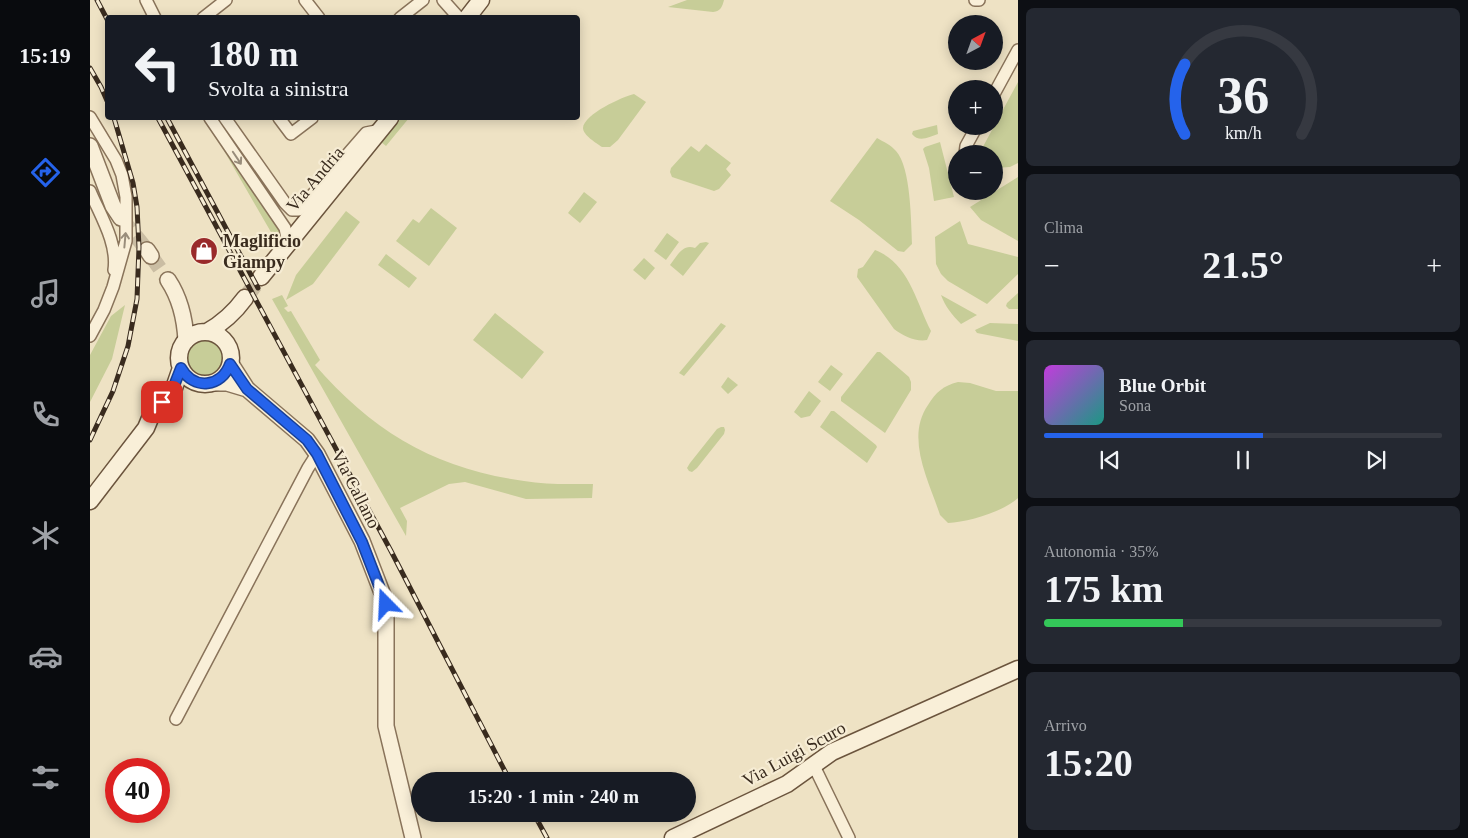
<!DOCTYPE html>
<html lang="it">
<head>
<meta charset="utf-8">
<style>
  :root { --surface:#171b24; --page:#242831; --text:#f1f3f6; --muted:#9ea1a6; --line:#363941; --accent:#2563eb }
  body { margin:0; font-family:"Times New Roman",serif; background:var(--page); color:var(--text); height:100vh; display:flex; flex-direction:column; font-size:19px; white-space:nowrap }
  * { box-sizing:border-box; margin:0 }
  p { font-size:16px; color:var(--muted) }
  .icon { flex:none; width:28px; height:28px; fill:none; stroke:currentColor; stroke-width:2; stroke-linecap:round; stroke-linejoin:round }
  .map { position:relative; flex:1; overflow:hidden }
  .details { display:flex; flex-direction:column; gap:8px; padding:8px; background:#0d0f14; width:450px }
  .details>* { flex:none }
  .banner { position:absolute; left:15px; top:15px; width:475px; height:105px; border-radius:5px; box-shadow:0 2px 12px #0003; background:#171b24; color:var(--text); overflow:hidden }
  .needle { width:32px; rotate:41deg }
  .controls { position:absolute; left:858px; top:15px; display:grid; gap:10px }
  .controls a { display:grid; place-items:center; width:55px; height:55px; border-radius:50%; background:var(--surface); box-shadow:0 2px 12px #0003; font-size:25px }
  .speed { position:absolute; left:15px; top:758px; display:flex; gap:10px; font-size:25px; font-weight:700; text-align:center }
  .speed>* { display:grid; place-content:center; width:65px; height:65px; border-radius:50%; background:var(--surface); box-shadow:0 2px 12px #0003; line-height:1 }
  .speed .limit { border:8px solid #d22; background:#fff; color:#111 }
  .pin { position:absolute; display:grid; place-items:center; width:42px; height:42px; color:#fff; margin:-21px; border-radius:10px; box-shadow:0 2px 8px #0006 }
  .me { position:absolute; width:55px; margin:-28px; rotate:339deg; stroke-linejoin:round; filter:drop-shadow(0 0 4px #0008) }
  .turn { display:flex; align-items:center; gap:18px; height:105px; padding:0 20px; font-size:22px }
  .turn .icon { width:65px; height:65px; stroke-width:2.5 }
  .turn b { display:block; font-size:35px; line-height:42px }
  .big { font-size:38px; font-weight:800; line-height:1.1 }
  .details .widget { flex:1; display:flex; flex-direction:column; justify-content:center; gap:8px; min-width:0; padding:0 18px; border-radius:8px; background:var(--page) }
  .details .dial { align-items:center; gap:0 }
  .dial svg { height:130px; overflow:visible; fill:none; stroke:var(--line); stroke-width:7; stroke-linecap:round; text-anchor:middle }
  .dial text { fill:var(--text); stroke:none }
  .song { display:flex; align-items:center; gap:15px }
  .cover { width:60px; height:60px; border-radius:8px; background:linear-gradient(135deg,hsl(290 70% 55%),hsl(170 70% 35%)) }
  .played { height:5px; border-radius:2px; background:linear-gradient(90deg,var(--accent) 55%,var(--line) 55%) }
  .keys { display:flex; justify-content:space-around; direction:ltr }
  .heat { display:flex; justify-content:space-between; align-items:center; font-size:28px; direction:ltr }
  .charge { height:8px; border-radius:4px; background:linear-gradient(90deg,#34c759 35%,var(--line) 0) }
  .trip { position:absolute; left:321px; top:772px; width:285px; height:50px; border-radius:25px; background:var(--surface); box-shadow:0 2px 12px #0003; font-weight:800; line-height:50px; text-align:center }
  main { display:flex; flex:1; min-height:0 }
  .tabs { display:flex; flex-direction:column; width:90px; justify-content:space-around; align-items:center; background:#090b0e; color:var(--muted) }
  .tabs .icon { width:35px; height:35px }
  .tabs .on { color:var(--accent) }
  .tabs b { font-size:22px; color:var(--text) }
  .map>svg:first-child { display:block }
  .green { fill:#c7cd98 }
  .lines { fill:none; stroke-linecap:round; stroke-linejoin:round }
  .tertiary-tunnel { stroke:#cabda3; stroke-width:15; stroke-dasharray:15 8; stroke-linecap:butt }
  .secondary-tunnel { stroke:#cabda3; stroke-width:16; stroke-dasharray:16 8; stroke-linecap:butt }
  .minor-casing { stroke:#89735a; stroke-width:14 }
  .tertiary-casing { stroke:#89735a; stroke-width:18 }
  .secondary-casing { stroke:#6b543d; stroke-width:19 }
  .minor { stroke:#f9efd8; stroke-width:11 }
  .tertiary { stroke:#f9efd8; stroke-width:15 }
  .secondary { stroke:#f9efd8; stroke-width:16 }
  .rail-casing { stroke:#392b1e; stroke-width:5 }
  .rail { stroke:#f6ecd4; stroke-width:3; stroke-dasharray:9; stroke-linecap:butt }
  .oneway { stroke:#998d7b }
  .route-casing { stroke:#184099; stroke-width:12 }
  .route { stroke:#2563eb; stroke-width:9 }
  .labels { text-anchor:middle; stroke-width:4.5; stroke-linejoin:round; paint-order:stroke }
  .street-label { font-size:18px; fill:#392b1e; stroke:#f6ecd4 }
  .poi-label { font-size:18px; font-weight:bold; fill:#392b1e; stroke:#f6ecd4; text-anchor:start }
</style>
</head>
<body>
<main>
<nav class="tabs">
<b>15:19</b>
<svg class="icon on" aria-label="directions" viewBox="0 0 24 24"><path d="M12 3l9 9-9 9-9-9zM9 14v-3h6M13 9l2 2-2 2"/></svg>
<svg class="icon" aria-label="music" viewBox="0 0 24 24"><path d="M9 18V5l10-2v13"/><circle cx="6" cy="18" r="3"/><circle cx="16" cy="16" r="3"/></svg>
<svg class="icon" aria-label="phone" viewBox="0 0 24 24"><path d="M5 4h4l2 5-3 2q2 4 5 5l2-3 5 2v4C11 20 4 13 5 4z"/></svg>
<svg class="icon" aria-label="climate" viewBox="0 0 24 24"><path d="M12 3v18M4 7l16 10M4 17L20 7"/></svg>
<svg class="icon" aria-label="car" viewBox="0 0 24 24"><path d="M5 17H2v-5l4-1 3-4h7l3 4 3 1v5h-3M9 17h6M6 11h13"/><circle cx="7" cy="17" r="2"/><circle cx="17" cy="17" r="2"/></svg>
<svg class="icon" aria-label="filters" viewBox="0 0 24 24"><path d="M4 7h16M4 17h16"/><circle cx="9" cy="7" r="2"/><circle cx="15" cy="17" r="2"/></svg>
</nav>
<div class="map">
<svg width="928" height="838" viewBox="0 0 928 838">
  <rect width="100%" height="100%" fill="#eee2c4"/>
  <path class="green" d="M597 0H634C632 7 631 11 623 12L578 7Z
    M928 82V163L920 167 904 168V154H889Z
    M544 94 556 102 528 140 520 147H512C506 143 493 135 493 128 494 114 532 97 544 94Z
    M310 118H319L296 146 291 142Z
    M847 125 848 134C839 137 829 143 822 134L823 131Z
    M787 138C794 142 801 145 806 151 821 167 821 222 822 244L814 252 808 251 769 220 740 201Z
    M850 142 864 197 844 201 839 168 833 149 835 147Z
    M616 144 641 163 636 169 641 175 629 189 624 191 582 177 580 172 581 168 601 146 609 152Z
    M133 149 192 235 193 238 189 246Z
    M928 177V241L891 220 880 207Z
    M494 192 507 202 490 223 478 213Z
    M341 208 367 228 339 266 306 241 323 219 329 223Z
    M256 211 270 222 223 284 196 300 206 275Z
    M870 221 878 244 928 257V274L897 304 858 281 851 274 846 264 845 237Z
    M577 233 589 242 576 260 564 251Z
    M616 242 619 243 593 276 580 265C587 256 593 243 605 248L610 243Z
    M785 250C819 263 826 302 841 331L837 340C826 342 813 336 804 329L767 277 768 269 773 267Z
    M296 254 327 278 319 288 288 265Z
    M554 258 565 268 555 280 543 270Z
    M928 293V309H919L916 306 917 303Z
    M192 295 198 306 194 308 198 312 201 311 230 360 225 365C283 432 346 469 434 481 456 485 480 484 503 484L502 498 436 499 375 482 359 484 310 508 317 521 316 536 182 299Z
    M851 295 887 315 871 324C862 315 855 306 851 295Z
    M35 305 22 359 0 402V355L21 316Z
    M405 313 454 352 432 379 383 340Z
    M631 323 636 326 594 376 589 373Z
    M900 323 928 324V341L887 333 885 330Z
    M96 359a19 19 0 1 1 38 0a19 19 0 1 1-38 0Z
    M787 352H790L819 377 821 382V390L795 433 751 401V397Z
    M741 365 753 374 740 391 728 382Z
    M638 377 648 385 638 394 631 387Z
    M868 382 880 383 906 391H928V498C913 512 878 522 858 523L850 515C839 481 815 438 838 405 846 392 853 386 868 382Z
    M719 391 731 401 720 416 711 418 704 412Z
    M741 411H744L786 445 787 447 777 463 730 427Z
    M631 427H634L635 430 634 434 607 468 602 472 599 471 597 468 600 463 627 429Z"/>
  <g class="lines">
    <path class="tertiary-tunnel" d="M31 218 57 250
      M61 256 78 280"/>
    <path class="secondary-tunnel" d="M155 298 171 277"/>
    <g class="minor-casing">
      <path id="minor" d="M56 0 65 18
        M215 0 229 18
        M353 0 369 18
        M885 0H889
        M113 18 136 0
        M310 18 333 0
        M904 94 928 50
        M0 117 26 160 32 175 36 197V241L23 287 14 310 0 336
        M120 118 195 228 198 243
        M135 118 195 203 202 210H209L276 133 291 130
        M189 118 201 134 222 118
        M875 154 876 146 887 126
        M0 191C10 215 28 243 24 270
        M86 719 218 468 227 454
        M724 766 759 838"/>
    </g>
    <g class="tertiary-casing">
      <path id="tertiary" d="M0 146 23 206 31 218
        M57 250 61 256
        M78 280C90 298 95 319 96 341
        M141 364 157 389 217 440 227 454 272 541 296 603V726L323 838
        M124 383H137L157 389"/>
    </g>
    <g class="secondary-casing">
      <path id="secondary" d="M377 18 391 0
        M171 277 300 118
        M117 332C133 323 144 313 155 298
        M89 358a26 26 0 1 1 52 0a26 26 0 1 1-52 0Z
        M0 501 56 428 61 416 83 391 91 368
        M583 838 697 784 742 752 928 669"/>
    </g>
    <use href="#minor" class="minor"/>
    <use href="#tertiary" class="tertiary"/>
    <use href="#secondary" class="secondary"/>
    <g class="rail-casing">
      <path id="rail" d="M7 0 18 21
        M0 68 11 87 18 103
        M68 118 301 551 420 781
        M77 118 168 288
        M0 440 23 391 38 346 47 299 49 247 47 207 43 183 24 118
        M444 814 457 838"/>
    </g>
    <use href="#rail" class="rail"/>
  </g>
  <defs><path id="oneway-shaft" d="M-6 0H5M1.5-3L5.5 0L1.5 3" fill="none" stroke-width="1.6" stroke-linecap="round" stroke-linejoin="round" transform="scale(1.25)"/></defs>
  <g class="oneway">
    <use href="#oneway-shaft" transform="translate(147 158) rotate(56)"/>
    <use href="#oneway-shaft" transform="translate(35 240) rotate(-85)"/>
  </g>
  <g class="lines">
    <g class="route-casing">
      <path id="route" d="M72 402 82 391 91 368C104 391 132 387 140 364L157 389 217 440 227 454 272 542 296 604"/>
    </g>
    <use href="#route" class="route"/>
  </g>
  <defs>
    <g id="shop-disc" transform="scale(1.4375)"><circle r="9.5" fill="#992a2b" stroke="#f6ecd4"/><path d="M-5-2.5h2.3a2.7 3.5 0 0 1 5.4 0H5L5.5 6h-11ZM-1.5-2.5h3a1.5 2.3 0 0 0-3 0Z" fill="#fff"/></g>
  </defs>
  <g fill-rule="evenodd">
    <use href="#shop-disc" x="114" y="251"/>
  </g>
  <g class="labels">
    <g class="street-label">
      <text transform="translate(225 179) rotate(-50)" y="6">Via Andria</text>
      <text transform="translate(266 489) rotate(63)" y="6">Via Callano</text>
      <text transform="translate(704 754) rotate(-29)" y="6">Via Luigi Scuro</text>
    </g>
    <g class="poi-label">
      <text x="133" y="247">Maglificio<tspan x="133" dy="21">Giampy</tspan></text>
    </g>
  </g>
</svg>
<div class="controls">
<a><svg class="needle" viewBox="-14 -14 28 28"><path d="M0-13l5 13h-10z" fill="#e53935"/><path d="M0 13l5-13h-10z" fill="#9ea1a6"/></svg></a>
<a>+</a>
<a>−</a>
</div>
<div class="speed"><div class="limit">40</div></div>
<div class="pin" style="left:72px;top:402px;background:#d93025"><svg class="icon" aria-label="arrive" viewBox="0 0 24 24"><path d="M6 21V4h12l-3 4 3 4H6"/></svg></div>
<svg class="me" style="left:296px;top:604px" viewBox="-20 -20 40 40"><path d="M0-17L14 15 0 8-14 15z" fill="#2563eb" stroke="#fff" stroke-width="4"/></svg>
<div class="trip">15:20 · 1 min · 240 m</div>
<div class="banner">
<div class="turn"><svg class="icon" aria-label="left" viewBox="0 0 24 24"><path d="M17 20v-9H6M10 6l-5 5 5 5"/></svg><div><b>180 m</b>Svolta a sinistra</div></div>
</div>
</div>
<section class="details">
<div class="widget dial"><svg viewBox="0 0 100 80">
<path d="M14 69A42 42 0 1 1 86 69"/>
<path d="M14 69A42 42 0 0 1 14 26" stroke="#2563eb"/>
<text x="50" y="56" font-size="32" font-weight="700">36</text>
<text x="50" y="72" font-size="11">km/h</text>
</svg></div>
<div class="widget"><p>Clima</p>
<div class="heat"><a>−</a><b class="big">21.5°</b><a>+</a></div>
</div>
<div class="widget">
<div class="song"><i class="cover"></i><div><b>Blue Orbit</b><p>Sona</p></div></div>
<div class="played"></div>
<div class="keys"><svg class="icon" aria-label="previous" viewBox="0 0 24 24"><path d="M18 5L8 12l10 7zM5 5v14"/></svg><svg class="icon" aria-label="pause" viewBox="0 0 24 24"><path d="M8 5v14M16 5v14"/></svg><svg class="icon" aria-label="next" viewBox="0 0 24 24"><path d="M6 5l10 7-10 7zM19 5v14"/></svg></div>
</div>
<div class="widget"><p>Autonomia · 35%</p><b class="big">175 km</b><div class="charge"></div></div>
<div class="widget"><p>Arrivo</p><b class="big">15:20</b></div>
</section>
</main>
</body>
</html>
